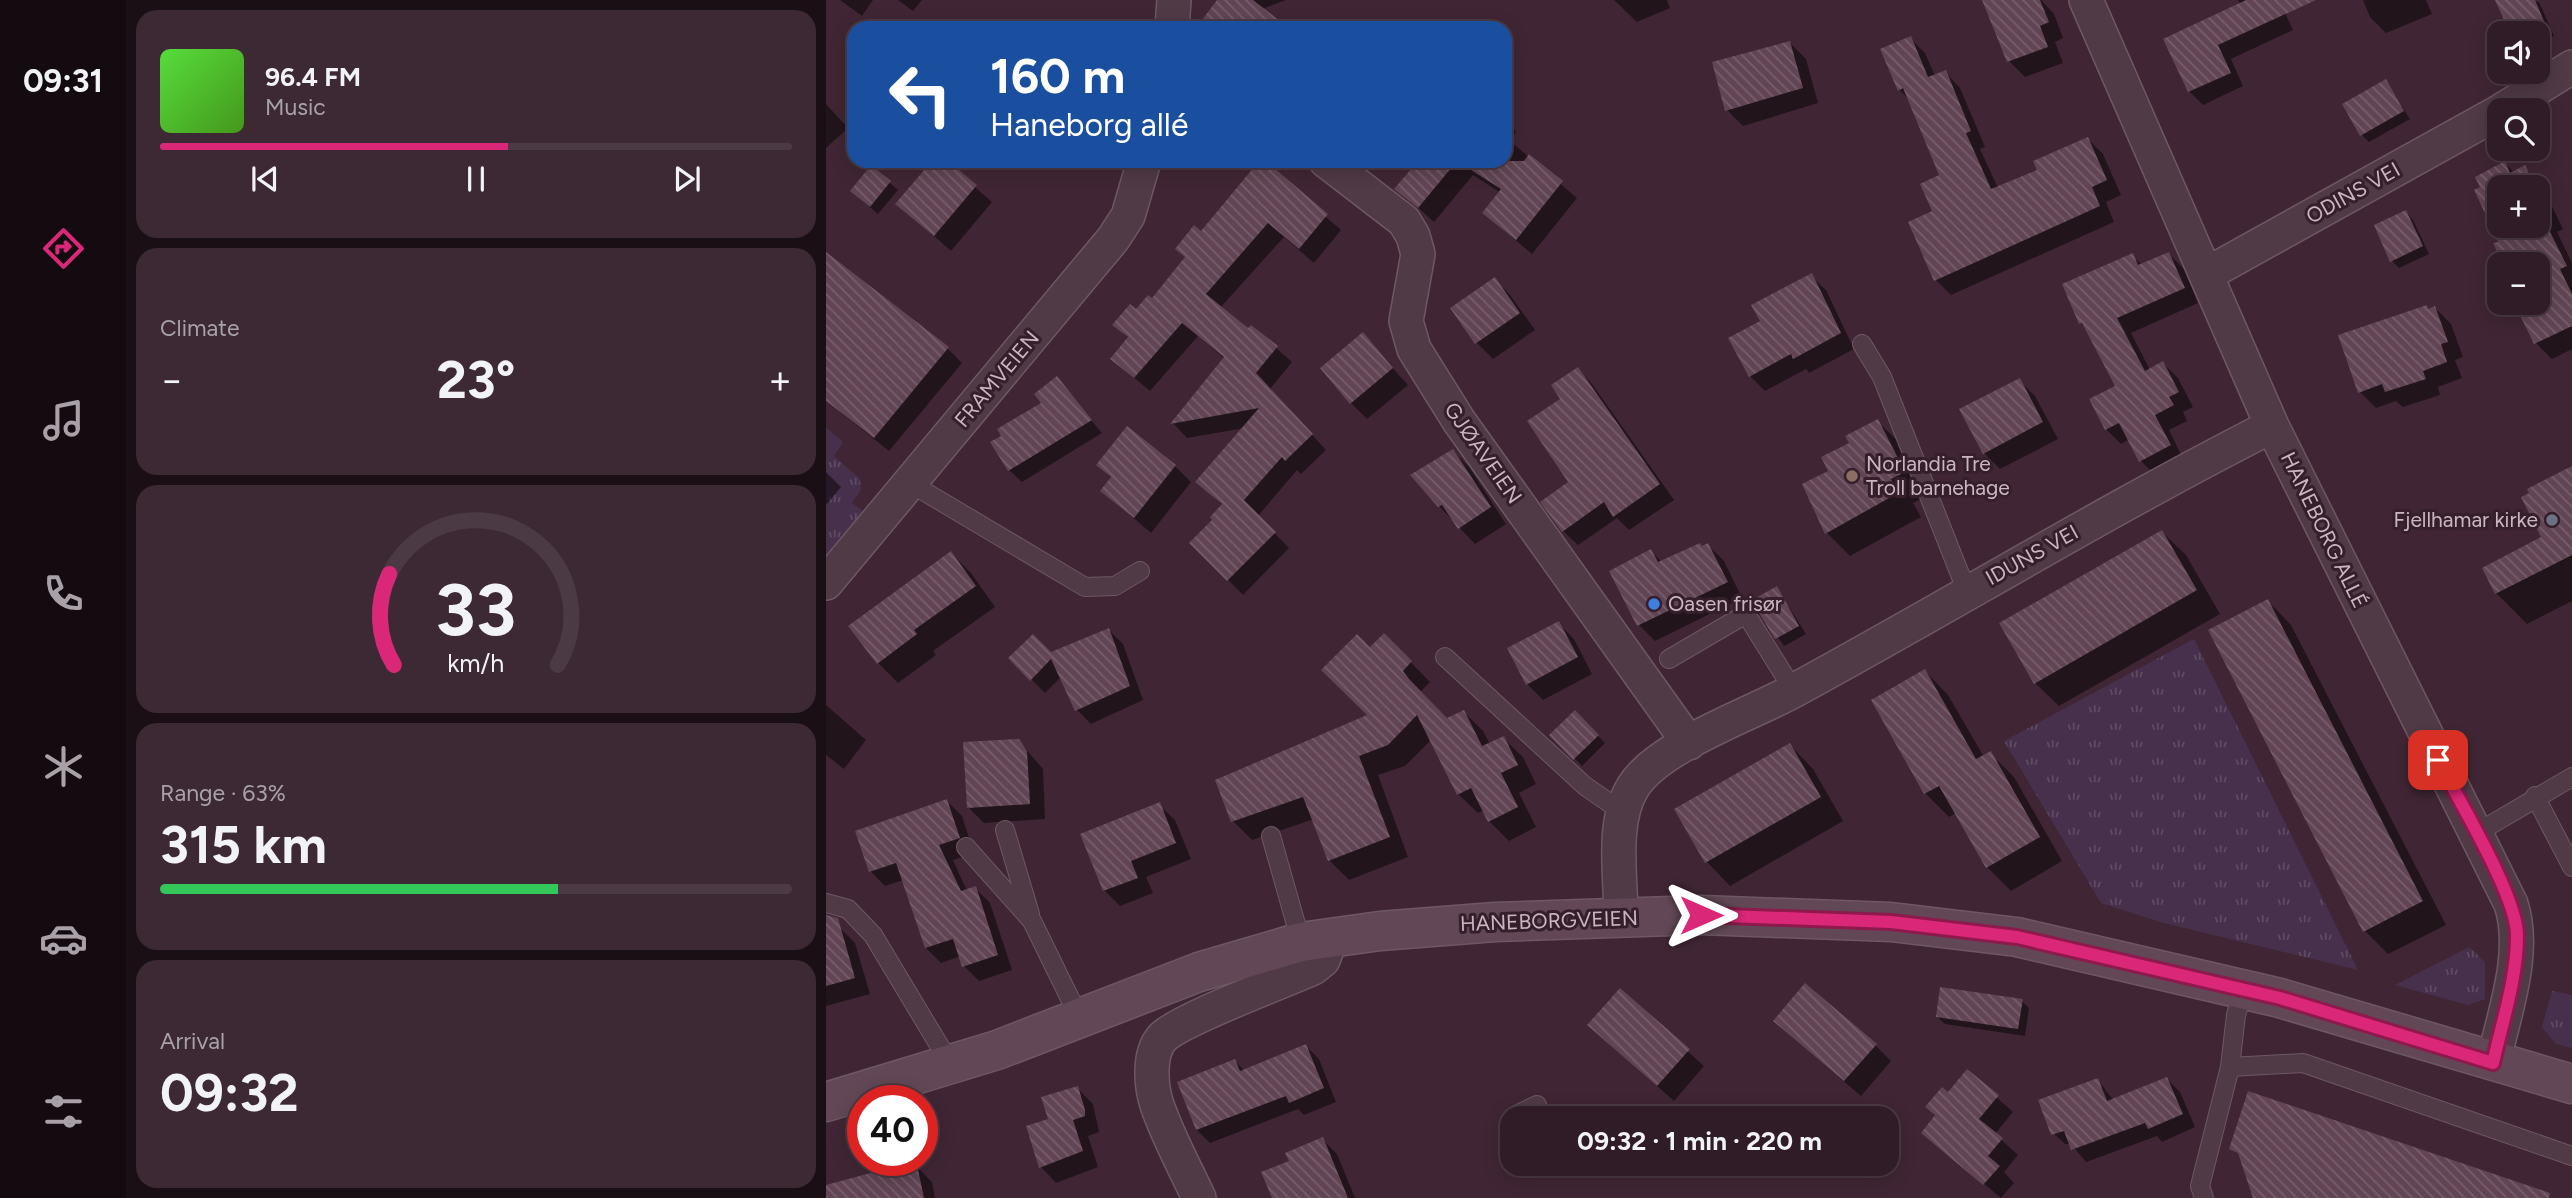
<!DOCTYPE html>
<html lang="en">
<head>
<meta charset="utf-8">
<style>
  :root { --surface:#301c27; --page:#3c2933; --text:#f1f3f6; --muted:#a8a1a7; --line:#4b3a44; --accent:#db2777 }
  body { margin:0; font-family:Figtree,sans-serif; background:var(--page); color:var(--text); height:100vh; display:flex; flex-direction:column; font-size:26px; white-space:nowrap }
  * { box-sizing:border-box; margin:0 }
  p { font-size:23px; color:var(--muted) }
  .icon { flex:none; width:38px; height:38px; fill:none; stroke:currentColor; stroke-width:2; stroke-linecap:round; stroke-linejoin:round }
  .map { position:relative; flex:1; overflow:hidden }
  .sheet { display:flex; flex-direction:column; gap:10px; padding:10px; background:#1a0f15; width:700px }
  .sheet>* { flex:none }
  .banner { position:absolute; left:21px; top:21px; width:665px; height:147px; border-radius:21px; box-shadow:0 4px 18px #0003,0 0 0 2px var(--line); background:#1a4fa0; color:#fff; overflow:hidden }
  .tools { position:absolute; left:1661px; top:21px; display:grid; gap:14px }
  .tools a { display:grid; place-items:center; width:63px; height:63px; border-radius:14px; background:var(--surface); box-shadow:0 4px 18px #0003,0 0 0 2px var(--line); font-size:35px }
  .speed { position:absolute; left:21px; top:1085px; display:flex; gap:14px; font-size:35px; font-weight:700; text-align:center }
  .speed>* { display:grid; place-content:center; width:91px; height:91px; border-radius:50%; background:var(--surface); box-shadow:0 4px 18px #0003,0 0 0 2px var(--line); line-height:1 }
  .speed .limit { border:10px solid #d22; background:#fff; color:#111 }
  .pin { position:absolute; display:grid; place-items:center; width:60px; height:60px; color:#fff; margin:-30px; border-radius:14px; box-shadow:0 4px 10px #0006 }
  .me { position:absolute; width:77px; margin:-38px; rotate:90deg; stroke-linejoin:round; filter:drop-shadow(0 0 5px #0008) }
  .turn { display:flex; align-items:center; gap:24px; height:147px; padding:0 28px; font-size:32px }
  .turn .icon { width:91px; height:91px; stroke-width:2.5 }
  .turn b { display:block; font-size:49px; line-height:60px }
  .big { font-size:52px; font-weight:700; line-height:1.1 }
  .sheet .tile { flex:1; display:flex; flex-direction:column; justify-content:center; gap:10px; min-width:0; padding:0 24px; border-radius:21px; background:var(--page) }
  .sheet .dial { align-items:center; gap:0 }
  .dial svg { height:182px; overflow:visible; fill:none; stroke:var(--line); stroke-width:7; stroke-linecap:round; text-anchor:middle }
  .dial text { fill:var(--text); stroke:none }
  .song { display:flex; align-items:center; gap:21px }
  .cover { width:84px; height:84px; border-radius:10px; background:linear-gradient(135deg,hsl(110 70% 55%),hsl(100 70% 35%)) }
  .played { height:7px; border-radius:4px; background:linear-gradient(90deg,var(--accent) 55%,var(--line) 55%) }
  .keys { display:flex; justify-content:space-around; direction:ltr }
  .heat { display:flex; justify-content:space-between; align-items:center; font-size:38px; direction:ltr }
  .charge { height:10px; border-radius:5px; background:linear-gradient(90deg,#34c759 63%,var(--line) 0) }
  .trip { position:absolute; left:674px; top:1106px; width:399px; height:70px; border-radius:21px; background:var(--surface); box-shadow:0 4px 18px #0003,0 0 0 2px var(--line); font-weight:700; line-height:70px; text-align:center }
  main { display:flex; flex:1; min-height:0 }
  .dock { display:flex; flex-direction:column; width:126px; justify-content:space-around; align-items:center; background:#130b10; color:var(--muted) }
  .dock .icon { width:49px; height:49px }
  .dock .selected { color:var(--accent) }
  .dock b { font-size:32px; color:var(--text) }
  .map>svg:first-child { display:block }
  .grass { fill:url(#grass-tufts) }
  .shadow { fill:#0007; fill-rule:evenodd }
  .building { fill:url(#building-back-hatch) }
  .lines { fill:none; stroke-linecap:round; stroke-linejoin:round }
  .lane-casing { stroke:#6d5864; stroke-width:20 }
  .street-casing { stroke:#6d5864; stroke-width:36 }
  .secondary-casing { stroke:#6d5864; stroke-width:41 }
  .lane { stroke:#503a46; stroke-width:18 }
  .street { stroke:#503a46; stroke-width:33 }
  .secondary { stroke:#624856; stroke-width:38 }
  .route-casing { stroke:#8e194d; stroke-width:18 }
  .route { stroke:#db2777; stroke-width:12 }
  .education-dot { fill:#8d6e63; stroke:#351f2b; stroke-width:2.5 }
  .worship-dot { fill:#6b7280; stroke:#351f2b; stroke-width:2.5 }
  .shop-dot { fill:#3f7fe0; stroke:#351f2b; stroke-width:2.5 }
  .labels { text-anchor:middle; stroke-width:6; stroke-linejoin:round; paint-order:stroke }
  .street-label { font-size:21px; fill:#cab6c1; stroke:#351f2b }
  .poi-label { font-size:21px; fill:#cab6c1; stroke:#351f2b; text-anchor:start }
</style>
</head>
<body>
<main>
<nav class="dock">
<b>09:31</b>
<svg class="icon selected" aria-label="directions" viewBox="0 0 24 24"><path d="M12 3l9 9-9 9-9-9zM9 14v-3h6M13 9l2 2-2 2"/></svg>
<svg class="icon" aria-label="music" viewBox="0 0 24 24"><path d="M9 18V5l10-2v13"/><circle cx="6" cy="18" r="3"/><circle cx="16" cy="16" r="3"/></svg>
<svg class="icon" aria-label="phone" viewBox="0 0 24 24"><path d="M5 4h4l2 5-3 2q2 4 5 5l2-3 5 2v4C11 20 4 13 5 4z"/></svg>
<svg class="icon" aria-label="climate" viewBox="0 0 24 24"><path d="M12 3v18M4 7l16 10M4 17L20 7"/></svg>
<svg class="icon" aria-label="car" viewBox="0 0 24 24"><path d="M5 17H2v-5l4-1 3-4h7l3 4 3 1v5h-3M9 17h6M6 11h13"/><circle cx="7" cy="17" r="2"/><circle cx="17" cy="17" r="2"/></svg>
<svg class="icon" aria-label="filters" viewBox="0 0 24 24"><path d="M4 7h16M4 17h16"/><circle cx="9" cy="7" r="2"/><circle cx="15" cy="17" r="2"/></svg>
</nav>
<section class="sheet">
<div class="tile">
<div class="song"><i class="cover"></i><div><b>96.4 FM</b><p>Music</p></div></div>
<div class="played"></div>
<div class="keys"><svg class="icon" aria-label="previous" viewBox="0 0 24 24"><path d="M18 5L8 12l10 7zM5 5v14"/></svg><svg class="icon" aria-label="pause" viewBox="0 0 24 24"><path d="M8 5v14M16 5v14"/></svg><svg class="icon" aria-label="next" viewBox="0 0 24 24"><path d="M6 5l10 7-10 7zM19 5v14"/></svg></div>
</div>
<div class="tile"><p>Climate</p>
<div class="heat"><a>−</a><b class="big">23°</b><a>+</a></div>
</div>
<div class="tile dial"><svg viewBox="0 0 100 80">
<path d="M14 69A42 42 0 1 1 86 69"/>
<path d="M14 69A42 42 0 0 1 12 29" stroke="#db2777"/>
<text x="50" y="56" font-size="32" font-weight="700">33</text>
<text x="50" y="72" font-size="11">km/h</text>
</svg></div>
<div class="tile"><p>Range · 63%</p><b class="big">315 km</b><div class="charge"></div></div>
<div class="tile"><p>Arrival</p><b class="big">09:32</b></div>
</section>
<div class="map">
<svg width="1746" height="1198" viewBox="0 0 1746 1198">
  <defs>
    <pattern id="grass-tufts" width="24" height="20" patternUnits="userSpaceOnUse" patternTransform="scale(1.75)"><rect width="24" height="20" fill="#46304c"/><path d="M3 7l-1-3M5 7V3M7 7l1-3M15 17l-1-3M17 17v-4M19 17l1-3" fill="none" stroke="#5f4c64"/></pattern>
    <pattern id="building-back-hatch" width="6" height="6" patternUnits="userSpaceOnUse" patternTransform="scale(1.75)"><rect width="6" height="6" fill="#614554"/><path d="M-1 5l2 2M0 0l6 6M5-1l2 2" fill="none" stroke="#765e6b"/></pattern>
  </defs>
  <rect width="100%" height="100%" fill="#402634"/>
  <path class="grass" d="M0 428 17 442 8 456 34 479 35 490 26 503 43 515 0 566Z
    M1368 639 1532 970 1334 922 1275 903 1178 741Z
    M1643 947 1659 962V999L1642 1005 1569 985Z
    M1726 991 1746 995V1048L1730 1044 1716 1027Z"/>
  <path class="shadow" d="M14 0H47L36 16Z
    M72 0H96L87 11Z
    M393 0H460L436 9 460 28H374Z
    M788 0H841L844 8 811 22Z
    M1158 0H1215L1228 14 1237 38 1229 42 1237 63 1199 77 1183 61Z
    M1412 0H1453L1467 30 1405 59 1417 86 1377 105 1363 91 1415 5Z
    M1537 0H1600L1606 14 1560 33 1544 17Z
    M1693 0 1713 2 1728 36 1722 39 1726 50 1712 57V33H1686L1675 8Z
    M1084 38 1099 53 1109 76 1119 72 1134 88 1159 147 1154 149 1172 188 1213 170 1262 139 1277 154 1295 195 1280 202 1288 222 1125 295 1110 280 1109 212 1115 175 1084 100 1073 90Z
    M964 43 980 59 992 103 917 126 901 110Z
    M1559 81 1584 119 1543 142 1536 135Z
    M0 104 22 128 0 148Z
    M679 121 690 132 684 141 751 198 706 254 658 213 675 193 647 175 608 222 571 189 594 161H679Z
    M113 161H119L166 202 125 251 72 204Z
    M435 161 515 230 488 263 458 237 394 308 423 331 426 327 466 362 444 389 500 450 475 474 471 470 432 516 463 548 417 595 366 543 389 520 397 506 372 482 419 428 361 438 347 423 399 359 372 336 324 391 286 359 303 339 289 325 326 300 360 258 376 233Z
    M1679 163 1688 173 1699 168 1715 184 1737 229 1731 232 1746 263V349L1726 359 1710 343 1690 303H1712V264H1678L1669 244 1674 243 1651 191ZM1673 187H1712V226H1673Z
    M45 167 72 190 52 214 33 198Z
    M1580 212 1587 220 1603 254 1573 268 1566 261Z
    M1343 254 1358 269 1372 303 1305 333 1324 370 1337 363 1352 378 1367 407 1357 412 1361 421 1343 430 1358 461 1329 475 1315 461 1304 439 1295 444 1280 429 1291 387 1262 330 1255 323 1238 285 1306 256 1316 265Z
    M0 270 122 349 136 363 63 451 0 401Z
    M985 276 1000 290 1028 349 983 373 980 369 939 391 924 376 936 322Z
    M669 279 684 295 709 330 667 359 651 343 627 308Z
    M1600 307 1603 310 1609 308 1625 324 1637 357 1629 360 1636 378 1612 387 1614 395 1577 407 1570 401 1550 408 1534 392Z
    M537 335 582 385 541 419 525 403Z
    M752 369 766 384 848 500 803 530 791 518 752 545 737 531 744 483 736 399Z
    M1193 380 1209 396 1232 439 1174 469 1158 453Z
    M234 383 276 433 196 482 183 470 218 404Z
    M1051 421 1075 444 1097 498 1087 503 1095 517 1024 556 1001 533 1004 471 1025 444Z
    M627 451 643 467 680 524 649 544 613 506Z
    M272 465 349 466 365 482 325 533 276 491 286 479Z
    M1746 468V601L1701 624 1670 593 1718 538 1703 490Z
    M0 472 15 487 0 505Z
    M1336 532 1360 555 1394 614 1233 706 1209 683Z
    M882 545 898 561 916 598 829 641 813 625 825 551 836 562Z
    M125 553 145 573 169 607 107 651 110 655 72 683 52 663Z
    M951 588 980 634 958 646 934 612 924 603Z
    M1442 601 1465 625 1620 925 1562 954 1539 931Z
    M733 624 748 639 766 674 717 700 701 684Z
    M283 630 297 644 317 700 265 724 251 710 235 677 219 693 185 659 225 654Z
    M558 635 604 682 595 691 621 720 638 712 657 731 664 744 677 738 697 757 710 784 693 793 710 827 683 841 663 821 658 810 652 813 632 794 605 740 579 766 552 775 582 857 523 880 503 860 488 819 426 840 407 821 544 716V649Z
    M1099 671 1122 695 1158 757 1164 753 1188 777 1236 861 1185 891 1161 867 1130 813 1123 817 1099 793Z
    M0 705 40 740 18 769 0 755Z
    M749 712 779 743 756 766 726 735Z
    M193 741 217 769 219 819 158 823 142 807Z
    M964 745 987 769 1017 821 904 886 881 862 851 810Z
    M121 801 136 816 148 853 127 860 141 891 149 888 164 903 186 970 153 981 138 966 135 956 115 963 100 948 78 880 59 886 44 871Z
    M333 805 349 820 365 859 320 877 327 893 294 906 278 890Z
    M13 927 29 943 44 994 0 1006V931Z
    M795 991 878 1066 848 1101 780 1041Z
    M1196 1001 1203 1008 1199 1036 1119 1024 1111 1017Z
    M965 1036 1049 1045 1065 1061 1035 1096Z
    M480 1046 493 1059 510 1102 478 1115 472 1109 384 1143 371 1130 353 1083 409 1061 419 1071Z
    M1142 1072 1187 1112 1169 1134 1192 1155 1178 1172 1188 1183 1175 1198 1097 1133Z
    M1341 1079 1354 1092 1369 1127 1336 1142 1331 1136 1260 1162 1245 1144H1239L1225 1131 1272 1080 1288 1101Z
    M251 1088 267 1104 273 1132 262 1136 272 1167 230 1183 215 1167 224 1120Z
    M496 1139 511 1154 529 1198H448L465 1162Z
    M91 1167 106 1182 109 1198H26L34 1195 30 1177Z"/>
  <path class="building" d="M391 0H427L463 28H370Z
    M1156 0H1214L1223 22 1214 26 1222 47 1181 62Z
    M1420 0H1490L1392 45 1405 73 1362 92 1337 39Z
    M1669 0H1709L1723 33H1684Z
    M1085 36 1102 77 1120 70 1145 131 1140 133 1165 189 1211 170 1207 161 1262 137 1281 180 1266 187 1274 206 1108 281 1082 222 1106 211 1094 184 1113 175 1077 88 1072 91 1054 49Z
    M964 41 977 88 899 111 886 62Z
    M1560 79 1578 111 1534 136 1516 104Z
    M703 154 737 181 690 240 656 213 675 189 631 161H698Z
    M106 161H122L151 185 108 236 69 204Z
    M433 161H440L502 214 473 249 442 223 380 294 422 328 425 325 452 346 430 373 487 434 459 461 456 457 418 500 450 532 401 581 363 543 386 520 384 517 396 504 369 482 433 408 344 424 398 357 356 323 308 378 284 359 302 337 286 325 304 304 310 309 322 295 326 298 359 257 349 249 368 225 375 231Z
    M592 161H631L592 208 568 189Z
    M1679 161 1684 173 1699 165 1710 187H1673V226H1712V191L1722 213 1716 216 1741 266 1734 269 1746 294V326L1708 344 1688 303H1712V264H1677L1667 243 1672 242 1667 230 1648 190 1654 187 1649 177Z
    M45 165 65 181 44 207 24 191Z
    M1580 210 1597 246 1564 262 1548 225Z
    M0 252 123 347 48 438 0 401Z
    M1343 252 1359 288 1291 318 1319 371 1337 361 1353 392 1343 397 1348 405 1329 415 1345 445 1313 462 1293 423 1279 430 1263 399 1289 386 1256 323 1253 324 1236 284 1307 253 1312 265Z
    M986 273 1015 333 967 359 965 354 923 377 902 338 934 321 925 305Z
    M669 277 694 313 649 344 624 308Z
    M1601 305 1602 309 1609 306 1622 342 1615 344 1621 362 1597 371 1600 379 1559 392 1556 384 1532 393 1512 335Z
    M537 332 567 368 524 404 494 368Z
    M752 367 834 484 787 517 778 502 736 532 714 502 742 482 701 421 734 399 725 385Z
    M231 376 266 420 182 471 164 442 175 436 171 429 215 403 208 394Z
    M1194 378 1217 422 1157 454 1133 409Z
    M1052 419 1073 460 1069 462 1075 474 1065 479 1072 493 999 534 976 484 1002 471 995 457 1023 443 1019 436Z
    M301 426 350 465 308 518 274 491 285 477 270 465Z
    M627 449 665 507 632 529 616 505 612 507 584 475Z
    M1746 466V555L1669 594 1656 568 1715 537 1695 497 1703 493 1701 489Z
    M1336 530 1371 590 1208 684 1173 623Z
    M874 543 876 546 882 543 902 582 811 626 783 571 825 549 832 562Z
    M125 551 150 586 88 630 91 634 51 664 22 626Z
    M951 586 973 626 949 639 930 608 921 603Z
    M1442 599 1597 901 1537 932 1382 630Z
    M733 621 752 657 700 685 681 648Z
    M283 628 304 686 249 711 225 659 204 681 182 658 207 634 225 652Z
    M558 633 586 661 577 671 583 679 621 718 638 710 656 746 678 736 692 765 675 773 692 807 662 822 645 788 631 795 591 715 562 745 533 756 564 837 502 861 477 797 405 822 389 780 541 715 495 670 531 634 544 647Z
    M1099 669 1150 759 1165 751 1214 837 1160 868 1113 786 1098 794 1045 700Z
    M749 710 773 735 747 760 723 735Z
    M193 739 201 751 204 804 141 808 137 742Z
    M964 743 995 797 879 863 848 809Z
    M121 799 134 838 113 845 135 891 150 886 172 955 136 967 127 939 99 948 70 863 43 872 29 831Z
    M334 802 350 843 305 861 312 878 277 891 254 834Z
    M0 915 12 918 29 978 0 986Z
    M979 983 1051 1044 1018 1081 947 1021Z
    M1114 987 1197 999 1192 1029 1110 1017Z
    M794 988 864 1049 831 1086 761 1025Z
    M480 1044 498 1088 463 1103 460 1096 370 1130 351 1082 409 1059 414 1071Z
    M1141 1069 1173 1095 1153 1119 1177 1138 1162 1156 1174 1166 1157 1185 1095 1133 1109 1115 1099 1107 1116 1087 1122 1092Z
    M1341 1077 1357 1114 1322 1129 1319 1123 1245 1150 1238 1131 1225 1135 1212 1100 1272 1078 1281 1101Z
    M252 1086 259 1110V1116L247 1120 257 1151 213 1168 200 1126 222 1119 215 1097Z
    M1422 1091 1724 1193 1723 1198H1427L1412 1153 1403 1149Z
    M497 1137 522 1198H446L435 1172 463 1161 459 1153Z
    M91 1165 98 1198H0V1185L67 1167V1170Z"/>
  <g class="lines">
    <g class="lane-casing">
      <path id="lane" d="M1036 344 1056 377 1141 592
        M84 483 259 587 289 586 314 571
        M619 657 759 786 798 813
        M843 659 920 614 968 691
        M1709 796 1746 867
        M179 830 204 914
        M1649 834 1746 777
        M445 836 475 942
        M140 847 206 921 254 1019
        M0 903 22 909 47 935 125 1065
        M1404 1067 1477 1063 1746 1156
        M690 1115 711 1105
        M1378 1198 1374 1186 1404 1067 1410 1015 1418 989"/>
    </g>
    <g class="street-casing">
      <path id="street" d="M1260 0 1446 426 1685 904C1701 953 1678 1014 1667 1063
        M346 28 348 0
        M1676 110 1746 67
        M500 161 578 221 587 236 592 254 580 321 588 349 633 421 863 743
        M1381 274 1673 112
        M0 583 287 239 302 216 318 161
        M795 917C795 878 785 822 807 787 832 746 926 714 969 690 1129 603 1284 508 1446 426
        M373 1198C359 1168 342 1137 331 1105 325 1087 322 1054 336 1038 354 1019 457 982 487 968L497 960 506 936"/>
    </g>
    <g class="secondary-casing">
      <path id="secondary" d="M0 1102 171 1050 373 972 475 942 554 931 669 922 875 915 1065 922 1191 937 1454 998 1746 1084"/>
    </g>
    <use href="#lane" class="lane"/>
    <use href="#street" class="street"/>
    <use href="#secondary" class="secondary"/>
  </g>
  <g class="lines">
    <g class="route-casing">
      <path id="route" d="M875 915 1065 922 1191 937 1454 998 1667 1063C1676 1023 1691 978 1691 936 1692 898 1632 799 1612 760"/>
    </g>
    <use href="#route" class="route"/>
  </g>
  <circle class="education-dot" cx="1026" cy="476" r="7"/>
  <circle class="worship-dot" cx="1726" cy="520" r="7"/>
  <circle class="shop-dot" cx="828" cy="604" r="7"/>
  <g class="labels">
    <g class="street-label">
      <text transform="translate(1527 193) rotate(-29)" y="7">ODINS VEI</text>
      <text transform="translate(171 379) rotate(-50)" y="7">FRAMVEIEN</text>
      <text transform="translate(657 453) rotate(55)" y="7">GJØAVEIEN</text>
      <text transform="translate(1498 530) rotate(64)" y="7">HANEBORG ALLÉ</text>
      <text transform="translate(1206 555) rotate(-29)" y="7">IDUNS VEI</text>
      <text transform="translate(723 921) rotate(-2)" y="7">HANEBORGVEIEN</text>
    </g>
    <g class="poi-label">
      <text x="1040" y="471">Norlandia Tre<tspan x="1040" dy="24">Troll barnehage</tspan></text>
      <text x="1712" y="527" text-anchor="end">Fjellhamar kirke</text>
      <text x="842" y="611">Oasen frisør</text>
    </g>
  </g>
</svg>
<div class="tools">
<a><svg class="icon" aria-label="sound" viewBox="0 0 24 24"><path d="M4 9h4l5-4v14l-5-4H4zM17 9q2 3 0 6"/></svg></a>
<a><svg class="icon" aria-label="search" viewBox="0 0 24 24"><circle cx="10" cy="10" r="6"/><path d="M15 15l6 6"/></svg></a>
<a>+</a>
<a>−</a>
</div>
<div class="speed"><div class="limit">40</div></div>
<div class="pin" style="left:1612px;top:760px;background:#d93025"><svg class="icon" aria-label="arrive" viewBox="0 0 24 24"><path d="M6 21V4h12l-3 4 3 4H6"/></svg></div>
<svg class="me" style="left:875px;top:915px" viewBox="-20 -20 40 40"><path d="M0-17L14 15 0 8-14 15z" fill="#db2777" stroke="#fff" stroke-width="4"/></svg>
<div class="trip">09:32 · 1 min · 220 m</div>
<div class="banner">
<div class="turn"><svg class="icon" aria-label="left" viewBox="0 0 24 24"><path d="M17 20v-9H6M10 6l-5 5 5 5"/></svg><div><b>160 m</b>Haneborg allé</div></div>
</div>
</div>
</main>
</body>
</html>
